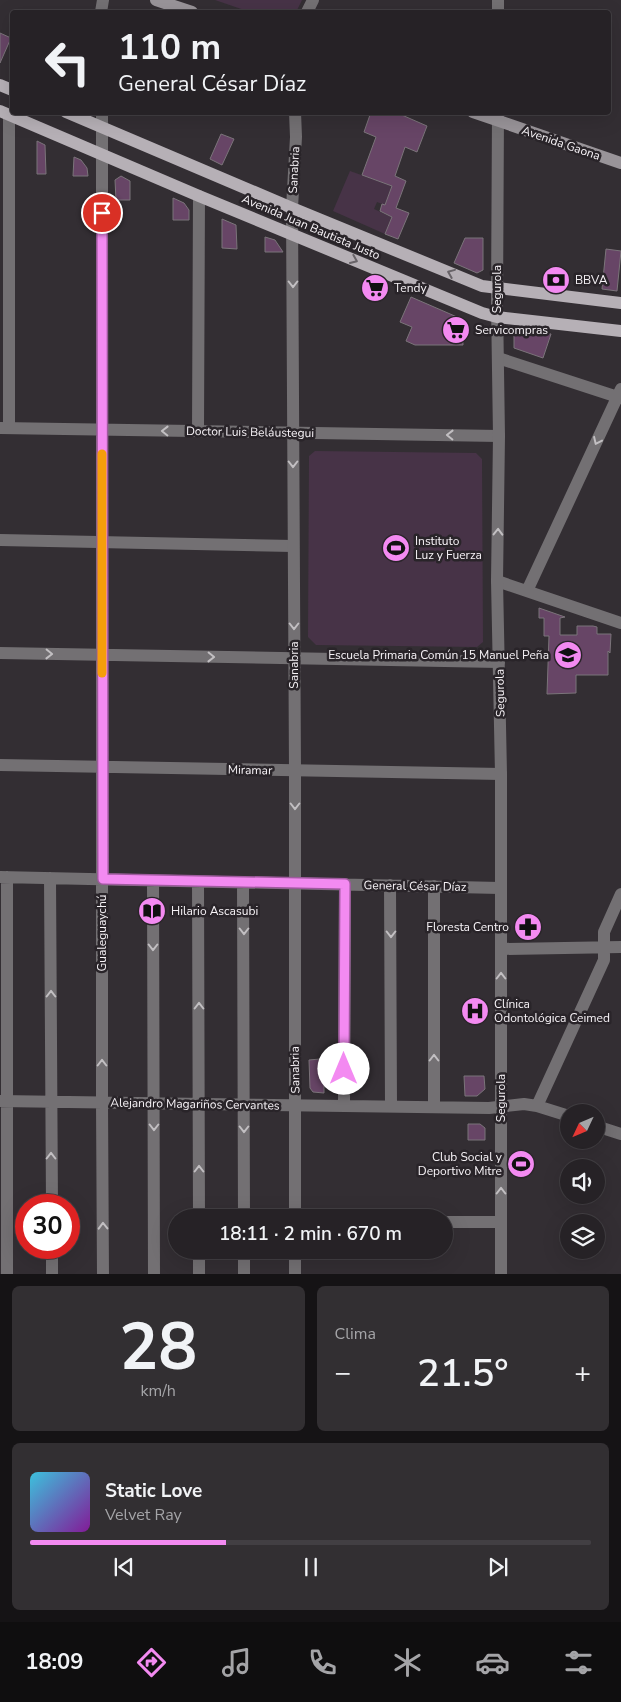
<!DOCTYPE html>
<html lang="es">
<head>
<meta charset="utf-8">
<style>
  :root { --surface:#262226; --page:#322f32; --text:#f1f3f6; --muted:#a4a4a7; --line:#423f43; --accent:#f38af1 }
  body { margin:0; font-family:"Nunito Sans",sans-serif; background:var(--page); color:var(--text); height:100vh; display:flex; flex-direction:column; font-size:19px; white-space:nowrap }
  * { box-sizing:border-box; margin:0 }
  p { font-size:16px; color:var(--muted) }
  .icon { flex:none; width:28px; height:28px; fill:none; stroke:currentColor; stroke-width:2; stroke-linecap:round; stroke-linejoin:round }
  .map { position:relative; height:1274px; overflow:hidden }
  .panel { display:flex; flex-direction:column; gap:12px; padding:12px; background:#151315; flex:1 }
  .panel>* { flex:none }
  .hud { position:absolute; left:10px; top:10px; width:601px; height:105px; border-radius:5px; box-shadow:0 5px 20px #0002,0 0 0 1px var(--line); background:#262226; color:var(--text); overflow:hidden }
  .needle { width:32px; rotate:226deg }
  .buttons { position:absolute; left:560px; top:1104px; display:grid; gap:10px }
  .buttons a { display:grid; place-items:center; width:45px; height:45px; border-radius:50%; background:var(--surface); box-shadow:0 5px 20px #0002,0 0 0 1px var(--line); font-size:25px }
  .speed { position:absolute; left:15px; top:1194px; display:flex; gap:10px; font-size:25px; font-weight:700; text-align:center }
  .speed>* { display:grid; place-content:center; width:65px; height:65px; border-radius:50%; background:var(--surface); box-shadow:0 5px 20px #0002,0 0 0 1px var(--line); line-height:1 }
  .speed .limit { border:8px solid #d22; background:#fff; color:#111 }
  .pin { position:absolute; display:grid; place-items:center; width:42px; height:42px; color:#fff; margin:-21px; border:2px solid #fff; border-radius:50%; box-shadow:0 1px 5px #0007 }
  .me { position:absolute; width:55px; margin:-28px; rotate:0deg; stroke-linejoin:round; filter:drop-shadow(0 0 4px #0008) }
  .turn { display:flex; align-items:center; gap:18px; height:105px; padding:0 25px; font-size:22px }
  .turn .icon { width:65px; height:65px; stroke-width:2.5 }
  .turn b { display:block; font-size:35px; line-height:42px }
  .big { font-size:38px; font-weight:600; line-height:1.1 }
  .panel .card { flex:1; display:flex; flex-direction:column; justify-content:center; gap:8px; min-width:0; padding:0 18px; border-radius:8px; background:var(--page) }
  .panel .dial { align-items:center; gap:0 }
  .dial b { font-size:65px; line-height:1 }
  .song { display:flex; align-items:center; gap:15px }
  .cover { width:60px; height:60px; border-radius:8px; background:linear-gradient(135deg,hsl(190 70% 55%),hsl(290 70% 35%)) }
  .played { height:5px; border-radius:2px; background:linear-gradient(90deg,var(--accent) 35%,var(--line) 35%) }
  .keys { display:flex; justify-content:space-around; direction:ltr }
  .heat { display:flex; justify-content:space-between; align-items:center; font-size:28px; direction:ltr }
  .panel .tiles { flex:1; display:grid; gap:12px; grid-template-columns:1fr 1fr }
  .card:last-child { grid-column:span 2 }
  .trip { position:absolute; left:168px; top:1209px; width:285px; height:50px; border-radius:25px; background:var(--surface); box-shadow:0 5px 20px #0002,0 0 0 1px var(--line); font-weight:600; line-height:50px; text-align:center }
  .dock { display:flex; height:80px; justify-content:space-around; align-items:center; background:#0f0e0f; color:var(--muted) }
  .dock .icon { width:35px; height:35px }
  .dock .selected { color:var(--accent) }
  .dock b { font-size:22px; color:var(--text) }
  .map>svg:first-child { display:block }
  .green { fill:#473347 }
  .building { fill:#674566; stroke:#7b747a }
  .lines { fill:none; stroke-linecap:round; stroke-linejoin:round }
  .minor { stroke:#737073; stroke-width:12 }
  .tertiary { stroke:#737073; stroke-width:12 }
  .secondary { stroke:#999499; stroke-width:12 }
  .primary { stroke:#b6b0b6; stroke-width:12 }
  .oneway { stroke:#686368 }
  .oneway2 { stroke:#c2bfc2 }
  .route-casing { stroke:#9e5a9d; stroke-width:12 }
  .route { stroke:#f38af1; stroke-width:9 }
  .slow { stroke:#f59e0b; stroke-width:9 }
  .labels { text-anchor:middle; stroke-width:5; stroke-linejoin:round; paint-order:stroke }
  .street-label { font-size:12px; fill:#f7f3f7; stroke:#292429 }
  .poi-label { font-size:12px; fill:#f7f3f7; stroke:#292429; text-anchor:start }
</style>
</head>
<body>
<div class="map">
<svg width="621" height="1275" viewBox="0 0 621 1275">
  <rect width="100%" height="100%" fill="#332e33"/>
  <path class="green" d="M215 0H302L296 12H250Z
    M350 171 392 186 385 205 377 202 374 209 392 217 385 234 333 211Z
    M315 451 476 453 482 459 483 642 477 647 316 645 308 637 309 456Z"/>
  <path class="building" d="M0 33 11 38 0 63Z
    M371 112H395L427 126 417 152 405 147 395 176 406 181 396 208 409 213 398 239 385 234 392 217 380 211 382 204 385 205 392 186 362 175 376 137 364 132Z
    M221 134 234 139 222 165 210 159Z
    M37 141 45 145 46 174H37Z
    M74 157 81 160 87 168 88 176H73Z
    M121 176 130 181V200H116L115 180Z
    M173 198 184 203 189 210V220H173Z
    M222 219 236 225 237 249 222 248Z
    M265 237 275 240 283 252H265Z
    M465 238H483V270L477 273 454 263Z
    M606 249 621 251 617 291 602 289Z
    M411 297 464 320 462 325 463 345H415L406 341 412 327 400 322Z
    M514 329 551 334 543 358 514 348Z
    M539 608 565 617 560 618V635H577V626H593L597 627V634H611L610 653 608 651V675H576V693L547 694 549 636H544V618H539Z
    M320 1059V1074H324V1093L313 1092 310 1088 309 1060Z
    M464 1076H484L485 1089 477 1096H465Z
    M468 1124H480L485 1128V1140H468Z"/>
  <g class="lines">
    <path class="minor" d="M101 12 103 0
      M307 12 313 0
      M102 112V1103L103 1275
      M498 358 621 398
      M0 428 499 436
      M9 428V115
      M198 431 199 196
      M0 540 293 546
      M497 581 621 623
      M527 591 621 389
      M0 653 499 662
      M0 765 501 774
      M0 877 500 888
      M7 877V1275
      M50 878 52 1205
      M153 881 154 1275
      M198 881 199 1218
      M243 882 244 1218
      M390 885 391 1106
      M501 949 621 947
      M0 1101 489 1108 524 1104 537 1106 569 1116
      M344 1106 345 884
      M434 1106V886
      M537 1106 604 960V932L621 894
      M596 1126 621 1134
      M444 1222H501
      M52 1248V1275
      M199 1250V1275
      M244 1250V1275"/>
    <path class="tertiary" d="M498 0V12
      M295 112 296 137 292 208 295 771V1218
      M498 112 497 304 499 436 497 581 501 774V1275
      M295 1275V1250"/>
    <path class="secondary" d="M156 0 192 12
      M473 112 621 163"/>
    <path class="primary" d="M0 85 12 90
      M0 111 199 196 482 313 497 317 621 331
      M66 112 292 208 482 286 621 303"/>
  </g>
  <defs><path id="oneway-chevron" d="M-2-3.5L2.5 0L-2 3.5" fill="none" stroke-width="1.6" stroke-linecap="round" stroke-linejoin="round" transform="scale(1.25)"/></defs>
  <g class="oneway">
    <use href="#oneway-chevron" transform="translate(354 260) rotate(23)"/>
    <use href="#oneway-chevron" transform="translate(451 273) rotate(-158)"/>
  </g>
  <g class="oneway2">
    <use href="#oneway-chevron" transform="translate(293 284) rotate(90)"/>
    <use href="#oneway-chevron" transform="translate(165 431) rotate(-179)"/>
    <use href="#oneway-chevron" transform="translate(450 435) rotate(-179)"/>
    <use href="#oneway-chevron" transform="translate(597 441) rotate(115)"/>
    <use href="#oneway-chevron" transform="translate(293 464) rotate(90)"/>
    <use href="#oneway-chevron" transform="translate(498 532) rotate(-89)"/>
    <use href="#oneway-chevron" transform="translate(294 626) rotate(90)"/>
    <use href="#oneway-chevron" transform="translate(49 654) rotate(1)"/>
    <use href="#oneway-chevron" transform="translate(211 657) rotate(1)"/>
    <use href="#oneway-chevron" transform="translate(295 806) rotate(90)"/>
    <use href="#oneway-chevron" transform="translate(244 931) rotate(90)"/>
    <use href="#oneway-chevron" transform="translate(391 934) rotate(90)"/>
    <use href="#oneway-chevron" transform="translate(153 947) rotate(90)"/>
    <use href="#oneway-chevron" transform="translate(501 976) rotate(-90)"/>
    <use href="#oneway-chevron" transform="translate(51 994) rotate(-90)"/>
    <use href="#oneway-chevron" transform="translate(199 1006) rotate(-90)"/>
    <use href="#oneway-chevron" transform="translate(434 1058) rotate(-90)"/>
    <use href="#oneway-chevron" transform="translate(102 1063) rotate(-90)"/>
    <use href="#oneway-chevron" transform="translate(154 1127) rotate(90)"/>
    <use href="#oneway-chevron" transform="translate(244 1129) rotate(90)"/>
    <use href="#oneway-chevron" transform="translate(51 1156) rotate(-90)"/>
    <use href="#oneway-chevron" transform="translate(199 1169) rotate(-90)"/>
    <use href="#oneway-chevron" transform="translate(501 1191) rotate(-90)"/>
    <use href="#oneway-chevron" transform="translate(103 1226) rotate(-91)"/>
  </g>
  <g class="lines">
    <g class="route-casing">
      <path id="route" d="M102 213 103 879 345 884 344 1069"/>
    </g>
    <use href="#route" class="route"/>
    <path class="slow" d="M102 454V673"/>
  </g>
  <defs>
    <g id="bank-disc" transform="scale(1.4375)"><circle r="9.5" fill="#f38af1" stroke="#292429"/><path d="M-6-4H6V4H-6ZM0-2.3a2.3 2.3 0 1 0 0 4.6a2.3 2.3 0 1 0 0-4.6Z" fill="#111"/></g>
    <g id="supermarket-disc" transform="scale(1.4375)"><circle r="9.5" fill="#f38af1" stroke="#292429"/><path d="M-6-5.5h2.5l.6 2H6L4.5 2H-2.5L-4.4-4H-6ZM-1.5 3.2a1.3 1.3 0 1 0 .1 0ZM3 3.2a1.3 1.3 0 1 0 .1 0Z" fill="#111"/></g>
    <g id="stadium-disc" transform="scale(1.4375)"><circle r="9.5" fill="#f38af1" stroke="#292429"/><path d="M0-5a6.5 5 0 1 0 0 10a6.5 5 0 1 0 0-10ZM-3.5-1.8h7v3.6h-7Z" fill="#111"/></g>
    <g id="school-disc" transform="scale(1.4375)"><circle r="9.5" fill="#f38af1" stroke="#292429"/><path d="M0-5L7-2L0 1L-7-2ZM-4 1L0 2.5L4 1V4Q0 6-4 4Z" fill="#111"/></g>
    <g id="library-disc" transform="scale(1.4375)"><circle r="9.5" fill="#f38af1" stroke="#292429"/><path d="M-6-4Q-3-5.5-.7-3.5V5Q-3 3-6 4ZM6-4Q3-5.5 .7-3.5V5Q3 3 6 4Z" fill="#111"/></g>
    <g id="pharmacy-disc" transform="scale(1.4375)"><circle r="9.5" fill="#f38af1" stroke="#292429"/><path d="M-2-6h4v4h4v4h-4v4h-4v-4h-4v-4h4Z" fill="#111"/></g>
    <g id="hospital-disc" transform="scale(1.4375)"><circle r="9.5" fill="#f38af1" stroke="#292429"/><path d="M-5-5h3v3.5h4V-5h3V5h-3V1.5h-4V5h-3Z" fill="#111"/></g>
  </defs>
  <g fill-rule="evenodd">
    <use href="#bank-disc" x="556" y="280"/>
    <use href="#supermarket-disc" x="375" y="288"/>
    <use href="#supermarket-disc" x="456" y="330"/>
    <use href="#stadium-disc" x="396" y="548"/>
    <use href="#school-disc" x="568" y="655"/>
    <use href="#library-disc" x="152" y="911"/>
    <use href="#pharmacy-disc" x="528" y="927"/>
    <use href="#hospital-disc" x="475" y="1011"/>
    <use href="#stadium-disc" x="521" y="1164"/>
  </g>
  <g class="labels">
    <g class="street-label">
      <text transform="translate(561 143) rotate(19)" y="4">Avenida Gaona</text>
      <text transform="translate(294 170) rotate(-87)" y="4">Sanabria</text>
      <text transform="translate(311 227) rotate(23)" y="4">Avenida Juan Bautista Justo</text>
      <text transform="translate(497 289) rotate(-90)" y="4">Segurola</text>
      <text transform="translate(250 432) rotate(1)" y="4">Doctor Luis Beláustegui</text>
      <text transform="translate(294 665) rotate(-90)" y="4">Sanabria</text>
      <text transform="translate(500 693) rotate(-91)" y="4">Segurola</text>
      <text transform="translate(250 770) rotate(1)" y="4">Miramar</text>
      <text transform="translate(415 886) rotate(1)" y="4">General César Díaz</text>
      <text transform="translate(102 933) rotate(-90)" y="4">Gualeguaychú</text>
      <text transform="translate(295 1070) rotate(-91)" y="4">Sanabria</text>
      <text transform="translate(501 1098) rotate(-90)" y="4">Segurola</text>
      <text transform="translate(195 1104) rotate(1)" y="4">Alejandro Magariños Cervantes</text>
    </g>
    <g class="poi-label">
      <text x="575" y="284">BBVA</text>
      <text x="394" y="292">Tendy</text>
      <text x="475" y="334">Servicompras</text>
      <text x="415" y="545">Instituto<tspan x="415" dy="14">Luz y Fuerza</tspan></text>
      <text x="549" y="659" text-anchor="end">Escuela Primaria Común 15 Manuel Peña</text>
      <text x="171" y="915">Hilario Ascasubi</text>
      <text x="509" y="931" text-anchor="end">Floresta Centro</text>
      <text x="494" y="1008">Clínica<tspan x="494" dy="14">Odontológica Ceimed</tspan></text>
      <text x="502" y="1161" text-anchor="end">Club Social y<tspan x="502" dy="14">Deportivo Mitre</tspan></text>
    </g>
  </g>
</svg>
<div class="buttons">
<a><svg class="needle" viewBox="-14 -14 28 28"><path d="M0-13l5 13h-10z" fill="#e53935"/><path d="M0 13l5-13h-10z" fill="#a4a4a7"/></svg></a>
<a><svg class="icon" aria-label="sound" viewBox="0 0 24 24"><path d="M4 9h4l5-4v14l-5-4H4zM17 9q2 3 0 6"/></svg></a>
<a><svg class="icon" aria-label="layers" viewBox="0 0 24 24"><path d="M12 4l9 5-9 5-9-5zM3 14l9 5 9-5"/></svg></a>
</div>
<div class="speed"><div class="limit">30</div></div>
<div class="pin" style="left:102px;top:213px;background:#d93025"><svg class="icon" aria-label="arrive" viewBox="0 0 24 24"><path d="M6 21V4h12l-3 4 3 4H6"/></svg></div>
<svg class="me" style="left:344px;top:1069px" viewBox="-20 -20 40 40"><circle r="19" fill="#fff"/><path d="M0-13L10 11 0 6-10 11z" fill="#f38af1"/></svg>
<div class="trip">18:11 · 2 min · 670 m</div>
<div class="hud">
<div class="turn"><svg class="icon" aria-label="left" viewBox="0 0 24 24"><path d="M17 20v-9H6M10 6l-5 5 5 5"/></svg><div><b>110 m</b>General César Díaz</div></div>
</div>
</div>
<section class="panel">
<div class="tiles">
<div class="card dial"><b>28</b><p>km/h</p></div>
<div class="card"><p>Clima</p>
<div class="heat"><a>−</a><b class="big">21.5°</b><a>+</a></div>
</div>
<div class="card">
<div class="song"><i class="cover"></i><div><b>Static Love</b><p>Velvet Ray</p></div></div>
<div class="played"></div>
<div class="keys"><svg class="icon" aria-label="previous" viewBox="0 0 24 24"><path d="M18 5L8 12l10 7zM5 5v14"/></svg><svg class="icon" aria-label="pause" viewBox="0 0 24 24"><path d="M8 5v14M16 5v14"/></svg><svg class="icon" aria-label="next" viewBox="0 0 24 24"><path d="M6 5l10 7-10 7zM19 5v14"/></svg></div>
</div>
</div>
</section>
<nav class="dock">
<b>18:09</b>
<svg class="icon selected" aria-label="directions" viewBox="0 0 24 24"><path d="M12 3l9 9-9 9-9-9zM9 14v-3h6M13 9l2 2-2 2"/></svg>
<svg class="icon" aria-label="music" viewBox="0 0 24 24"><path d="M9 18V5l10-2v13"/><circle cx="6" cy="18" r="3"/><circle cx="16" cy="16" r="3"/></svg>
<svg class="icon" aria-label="phone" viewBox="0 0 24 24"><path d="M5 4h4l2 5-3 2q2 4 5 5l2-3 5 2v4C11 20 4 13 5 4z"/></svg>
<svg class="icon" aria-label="climate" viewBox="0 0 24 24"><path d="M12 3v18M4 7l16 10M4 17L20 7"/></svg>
<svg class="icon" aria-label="car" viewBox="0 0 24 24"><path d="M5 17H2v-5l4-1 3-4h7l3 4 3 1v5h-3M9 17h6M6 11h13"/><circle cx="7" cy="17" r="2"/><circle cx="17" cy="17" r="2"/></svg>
<svg class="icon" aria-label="filters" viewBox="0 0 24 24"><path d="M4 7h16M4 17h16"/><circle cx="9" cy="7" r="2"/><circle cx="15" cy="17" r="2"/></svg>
</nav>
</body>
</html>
